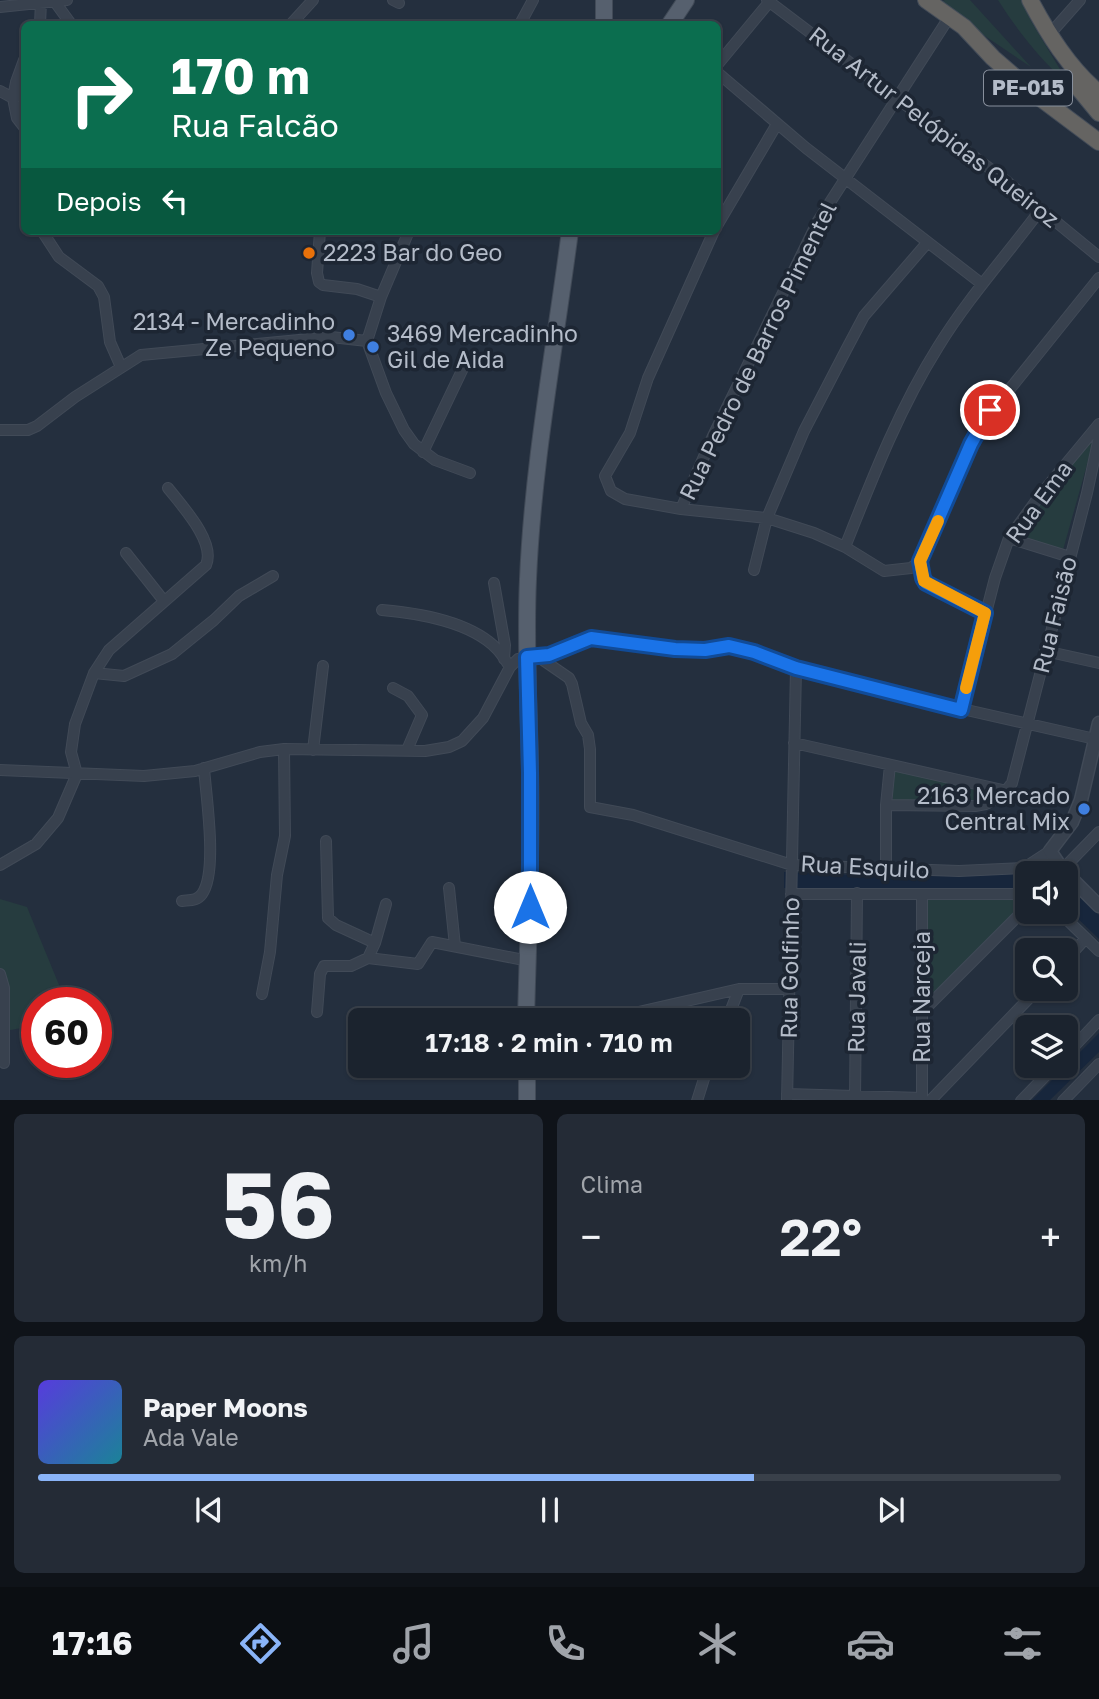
<!DOCTYPE html>
<html lang="pt">
<head>
<meta charset="utf-8">
<style>
  :root { --surface:#1b232e; --page:#242b36; --text:#f1f3f6; --muted:#a0a4aa; --line:#39404a; --accent:#8ab4f8 }
  body { margin:0; font-family:"Golos Text",sans-serif; background:var(--page); color:var(--text); height:100vh; display:flex; flex-direction:column; font-size:26px; white-space:nowrap }
  * { box-sizing:border-box; margin:0 }
  p { font-size:23px; color:var(--muted) }
  .icon { flex:none; width:38px; height:38px; fill:none; stroke:currentColor; stroke-width:2; stroke-linecap:round; stroke-linejoin:round }
  .map { position:relative; height:1100px; overflow:hidden }
  .side { display:flex; flex-direction:column; gap:14px; padding:14px; background:#0f1319; flex:1 }
  .side>* { flex:none }
  .banner { position:absolute; left:21px; top:21px; width:700px; height:214px; border-radius:10px; box-shadow:0 2px 5px #0004,0 0 0 2px var(--line); background:#0b6e4f; color:#fff; overflow:hidden }
  .controls { position:absolute; left:1015px; top:861px; display:grid; gap:14px }
  .controls a { display:grid; place-items:center; width:63px; height:63px; border-radius:10px; background:var(--surface); box-shadow:0 2px 5px #0004,0 0 0 2px var(--line); font-size:35px }
  .speed { position:absolute; left:21px; top:987px; display:flex; gap:14px; font-size:35px; font-weight:700; text-align:center }
  .speed>* { display:grid; place-content:center; width:91px; height:91px; border-radius:50%; background:var(--surface); box-shadow:0 2px 5px #0004,0 0 0 2px var(--line); line-height:1 }
  .speed .limit { border:10px solid #d22; background:#fff; color:#111 }
  .pin { position:absolute; display:grid; place-items:center; width:60px; height:60px; color:#fff; margin:-30px; border:4px solid #fff; border-radius:50%; box-shadow:0 2px 7px #0007 }
  .me { position:absolute; width:77px; margin:-38px; rotate:0deg; stroke-linejoin:round; filter:drop-shadow(0 0 5px #0008) }
  .turn { display:flex; align-items:center; gap:24px; height:147px; padding:0 35px; font-size:32px }
  .turn .icon { width:91px; height:91px; stroke-width:2.5 }
  .turn b { display:block; font-size:49px; line-height:60px }
  .then { display:flex; align-items:center; height:66px; padding:0 35px; background:#0003; gap:14px; font-size:26px }
  .big { font-size:52px; font-weight:600; line-height:1.1 }
  .side .card { flex:1; display:flex; flex-direction:column; justify-content:center; gap:10px; min-width:0; padding:0 24px; border-radius:10px; background:var(--page) }
  .side .dial { align-items:center; gap:0 }
  .dial b { font-size:91px; line-height:1 }
  .song { display:flex; align-items:center; gap:21px }
  .cover { width:84px; height:84px; border-radius:10px; background:linear-gradient(135deg,hsl(250 70% 55%),hsl(190 70% 35%)) }
  .played { height:7px; border-radius:4px; background:linear-gradient(90deg,var(--accent) 70%,var(--line) 70%) }
  .keys { display:flex; justify-content:space-around; direction:ltr }
  .heat { display:flex; justify-content:space-between; align-items:center; font-size:38px; direction:ltr }
  .side .tiles { flex:1; display:grid; gap:14px; grid-template-columns:1fr 1fr }
  .card:last-child { grid-column:span 2 }
  .trip { position:absolute; left:348px; top:1008px; width:402px; height:70px; border-radius:10px; background:var(--surface); box-shadow:0 2px 5px #0004,0 0 0 2px var(--line); font-weight:600; line-height:70px; text-align:center }
  .dock { display:flex; height:112px; justify-content:space-around; align-items:center; background:#0b0e12; color:var(--muted) }
  .dock .icon { width:49px; height:49px }
  .dock .on { color:var(--accent) }
  .dock b { font-size:32px; color:var(--text) }
  .map>svg:first-child { display:block }
  .green { fill:#263c3f }
  .water { fill:#17263c }
  .lines { fill:none; stroke-linecap:round; stroke-linejoin:round }
  .minor-casing { stroke:#414a57; stroke-width:12 }
  .tertiary-casing { stroke:#414a57; stroke-width:15 }
  .primary-casing { stroke:#414a57; stroke-width:18 }
  .trunk-casing { stroke:#434c59; stroke-width:18 }
  .minor { stroke:#38414e; stroke-width:10 }
  .tertiary { stroke:#38414e; stroke-width:12 }
  .primary { stroke:#56606e; stroke-width:16 }
  .trunk { stroke:#656462; stroke-width:16 }
  .route-casing { stroke:#114b97; stroke-width:18 }
  .route { stroke:#1a73e8; stroke-width:12 }
  .slow { stroke:#f59e0b; stroke-width:12 }
  .food-dot { fill:#e8710a; stroke:#1d2633; stroke-width:2.5 }
  .shop-dot { fill:#3f7fe0; stroke:#1d2633; stroke-width:2.5 }
  .labels { text-anchor:middle; stroke-width:7; stroke-linejoin:round; paint-order:stroke }
  .shield { fill:#1d2633; stroke:#878f9c; stroke-width:2 }
  .shield-label { font-size:21px; font-weight:bold; fill:#b4bcc9 }
  .street-label { font-size:23px; fill:#b4bcc9; stroke:#1d2633 }
  .poi-label { font-size:23px; fill:#b4bcc9; stroke:#1d2633; text-anchor:start }
</style>
</head>
<body>
<div class="map">
<svg width="1099" height="1101" viewBox="0 0 1099 1101">
  <rect width="100%" height="100%" fill="#242f3e"/>
  <path class="green" d="M945 0H970L1031 67 976 30 941 2Z
    M998 0H1022L1031 21 1070 86C1041 60 1019 33 998 0Z
    M1097 429 1063 550 1017 534Z
    M893 769 983 792 982 801 965 805 893 801Z
    M0 899 27 907 64 997 62 1003H37V1025L0 1032Z
    M925 899 1027 900V903L927 1004Z"/>
  <path class="water" d="M784 872 900 877 1019 874 1022 891 784 888Z
    M1066 884 1099 915V939L1066 907Z
    M1099 1033V1052L1050 1100H1032Z"/>
  <g class="lines">
    <g class="minor-casing">
      <path id="minor" d="M393 0 399 3
        M767 0 1005 180 1099 257
        M55 2 71 24
        M0 7 67 0
        M40 24 41 2
        M291 24 313 0
        M520 24 533 0
        M1049 35 1080 0
        M24 60 16 82 13 98 24 95
        M718 64 771 0
        M718 73 806 148 982 284
        M0 91 13 98 17 118 24 127
        M718 224 777 124
        M42 231 59 257 98 286 104 297 110 342 121 367
        M320 231 317 273 319 282 323 285 357 289 381 297
        M409 231 381 297 367 341 386 393 404 430 414 444 435 460 470 473
        M714 231 648 378 630 433 605 476 611 491 625 499 681 509 767 518 814 533 845 547 884 571 911 568 920 561 981 425 1099 278
        M0 430H28L37 426 75 397 141 355 331 337 367 341
        M423 452 467 360
        M681 509 713 436 818 221 950 16
        M1009 538 1070 557
        M845 547C872 479 899 409 938 347 968 298 1007 255 1041 209
        M126 553 164 601
        M920 561 923 578 926 583 985 613
        M754 570 767 518 804 431 846 350 864 316 927 243
        M494 583 505 645 504 659
        M382 610C418 613 471 622 497 649 502 654 506 661 510 667
        M1045 651 1099 663
        M537 656 569 678 572 684 581 723 588 735 590 749V807L633 815 792 865 959 871 1024 868 1050 851
        M94 673 124 676 172 654 214 620 239 596 273 576
        M393 688 408 696 422 715 407 750
        M961 710 995 578 1009 538 1041 494 1099 424
        M794 743 1007 791
        M313 750 323 666
        M0 770 144 776 195 771 260 752 284 749 425 751 449 747 462 741 483 718 510 667 518 659 549 655 591 638 675 649 705 650 729 647 754 652 796 668 896 694 1095 739
        M886 805 975 806 986 804 1002 796 1012 783 1087 493 1099 437
        M326 841 328 918 336 925 375 943 368 958
        M0 865 36 844 58 818 77 774 71 752 75 724 94 673 109 650 206 565C216 542 182 506 168 488
        M886 869V805L890 765
        M1059 873 1099 832
        M449 888 455 946
        M791 894H1027
        M182 901C190 900 197 901 202 894 218 872 206 796 204 768
        M1059 912 1099 951
        M375 943 386 904
        M1066 960 1086 938
        M0 974 4 988V1063
        M262 994 270 952 277 875 285 836 284 749
        M317 1012 320 974 324 966H351L368 958 418 964 432 942 529 961
        M922 1012 1027 907
        M526 1018 544 1020
        M583 1020 621 1016 739 989H789
        M727 1020 739 989
        M1066 1055 1099 1020
        M787 1094 922 1098
        M697 1101 708 1066
        M787 1101 796 668
        M855 1101 857 893
        M922 1101V894
        M930 1101 1038 989
        M1021 1101 1055 1066
        M1063 1101 1099 1064"/>
    </g>
    <g class="tertiary-casing">
      <path id="tertiary" d="M1099 723 1081 800 1072 822 1050 851 1062 869 1099 906"/>
    </g>
    <g class="primary-casing">
      <path id="primary" d="M604 0V24
        M670 24 686 0
        M526 1020C528 937 532 854 530 770 529 707 525 643 528 579 533 462 555 347 570 231
        M527 1066V1101"/>
    </g>
    <g class="trunk-casing">
      <path id="trunk" d="M926 0 964 27 993 58 1031 91 1099 142
        M1030 0C1048 34 1069 68 1099 93
        M1070 78 1099 113"/>
    </g>
    <use href="#minor" class="minor"/>
    <use href="#tertiary" class="tertiary"/>
    <use href="#primary" class="primary"/>
    <use href="#trunk" class="trunk"/>
  </g>
  <g class="lines">
    <g class="route-casing">
      <path id="route" d="M530 907V773L527 657 549 655 591 638 675 649 705 650 729 646 754 652 796 668 961 710 985 613 926 583 923 578 920 561 971 444 990 410"/>
    </g>
    <use href="#route" class="route"/>
    <path class="slow" d="M938 521 920 561 924 581 985 613 966 688"/>
  </g>
  <circle class="food-dot" cx="309" cy="253" r="7"/>
  <g class="shop-dot">
    <circle cx="349" cy="335" r="7"/>
    <circle cx="373" cy="347" r="7"/>
    <circle cx="1084" cy="809" r="7"/>
  </g>
  <g class="labels">
    <rect class="shield" x="984" y="70.5" width="88" height="35" rx="5"/>
    <g class="shield-label">
      <text x="1028" y="95">PE-015</text>
    </g>
    <g class="street-label">
      <text transform="translate(934 127) rotate(38)" y="8">Rua Artur Pelópidas Queiroz</text>
      <text transform="translate(758 351) rotate(-64)" y="8">Rua Pedro de Barros Pimentel</text>
      <text transform="translate(1039 502) rotate(-54)" y="8">Rua Ema</text>
      <text transform="translate(1055 615) rotate(-76)" y="8">Rua Faisão</text>
      <text transform="translate(865 867) rotate(3)" y="8">Rua Esquilo</text>
      <text transform="translate(790 968) rotate(-89)" y="8">Rua Golfinho</text>
      <text transform="translate(857 997) rotate(-89)" y="8">Rua Javali</text>
      <text transform="translate(922 997) rotate(-90)" y="8">Rua Narceja</text>
    </g>
    <g class="poi-label">
      <text x="323" y="261">2223 Bar do Geo</text>
      <text x="335" y="330" text-anchor="end">2134 - Mercadinho<tspan x="335" dy="26">Ze Pequeno</tspan></text>
      <text x="387" y="342">3469 Mercadinho<tspan x="387" dy="26">Gil de Aida</tspan></text>
      <text x="1070" y="804" text-anchor="end">2163 Mercado<tspan x="1070" dy="26">Central Mix</tspan></text>
    </g>
  </g>
</svg>
<div class="controls">
<a><svg class="icon" aria-label="sound" viewBox="0 0 24 24"><path d="M4 9h4l5-4v14l-5-4H4zM17 9q2 3 0 6"/></svg></a>
<a><svg class="icon" aria-label="search" viewBox="0 0 24 24"><circle cx="10" cy="10" r="6"/><path d="M15 15l6 6"/></svg></a>
<a><svg class="icon" aria-label="layers" viewBox="0 0 24 24"><path d="M12 4l9 5-9 5-9-5zM3 14l9 5 9-5"/></svg></a>
</div>
<div class="speed"><div class="limit">60</div></div>
<div class="pin" style="left:990px;top:410px;background:#d93025"><svg class="icon" aria-label="arrive" viewBox="0 0 24 24"><path d="M6 21V4h12l-3 4 3 4H6"/></svg></div>
<svg class="me" style="left:530px;top:907px" viewBox="-20 -20 40 40"><circle r="19" fill="#fff"/><path d="M0-13L10 11 0 6-10 11z" fill="#1a73e8"/></svg>
<div class="trip">17:18 · 2 min · 710 m</div>
<div class="banner">
<div class="turn"><svg class="icon" aria-label="right" viewBox="0 0 24 24"><path d="M7 20v-9h11M14 6l5 5-5 5"/></svg><div><b>170 m</b>Rua Falcão</div></div>
<div class="then">Depois<svg class="icon" aria-label="left" viewBox="0 0 24 24"><path d="M17 20v-9H6M10 6l-5 5 5 5"/></svg></div>
</div>
</div>
<section class="side">
<div class="tiles">
<div class="card dial"><b>56</b><p>km/h</p></div>
<div class="card"><p>Clima</p>
<div class="heat"><a>−</a><b class="big">22°</b><a>+</a></div>
</div>
<div class="card">
<div class="song"><i class="cover"></i><div><b>Paper Moons</b><p>Ada Vale</p></div></div>
<div class="played"></div>
<div class="keys"><svg class="icon" aria-label="previous" viewBox="0 0 24 24"><path d="M18 5L8 12l10 7zM5 5v14"/></svg><svg class="icon" aria-label="pause" viewBox="0 0 24 24"><path d="M8 5v14M16 5v14"/></svg><svg class="icon" aria-label="next" viewBox="0 0 24 24"><path d="M6 5l10 7-10 7zM19 5v14"/></svg></div>
</div>
</div>
</section>
<nav class="dock">
<b>17:16</b>
<svg class="icon on" aria-label="directions" viewBox="0 0 24 24"><path d="M12 3l9 9-9 9-9-9zM9 14v-3h6M13 9l2 2-2 2"/></svg>
<svg class="icon" aria-label="music" viewBox="0 0 24 24"><path d="M9 18V5l10-2v13"/><circle cx="6" cy="18" r="3"/><circle cx="16" cy="16" r="3"/></svg>
<svg class="icon" aria-label="phone" viewBox="0 0 24 24"><path d="M5 4h4l2 5-3 2q2 4 5 5l2-3 5 2v4C11 20 4 13 5 4z"/></svg>
<svg class="icon" aria-label="climate" viewBox="0 0 24 24"><path d="M12 3v18M4 7l16 10M4 17L20 7"/></svg>
<svg class="icon" aria-label="car" viewBox="0 0 24 24"><path d="M5 17H2v-5l4-1 3-4h7l3 4 3 1v5h-3M9 17h6M6 11h13"/><circle cx="7" cy="17" r="2"/><circle cx="17" cy="17" r="2"/></svg>
<svg class="icon" aria-label="filters" viewBox="0 0 24 24"><path d="M4 7h16M4 17h16"/><circle cx="9" cy="7" r="2"/><circle cx="15" cy="17" r="2"/></svg>
</nav>
</body>
</html>
